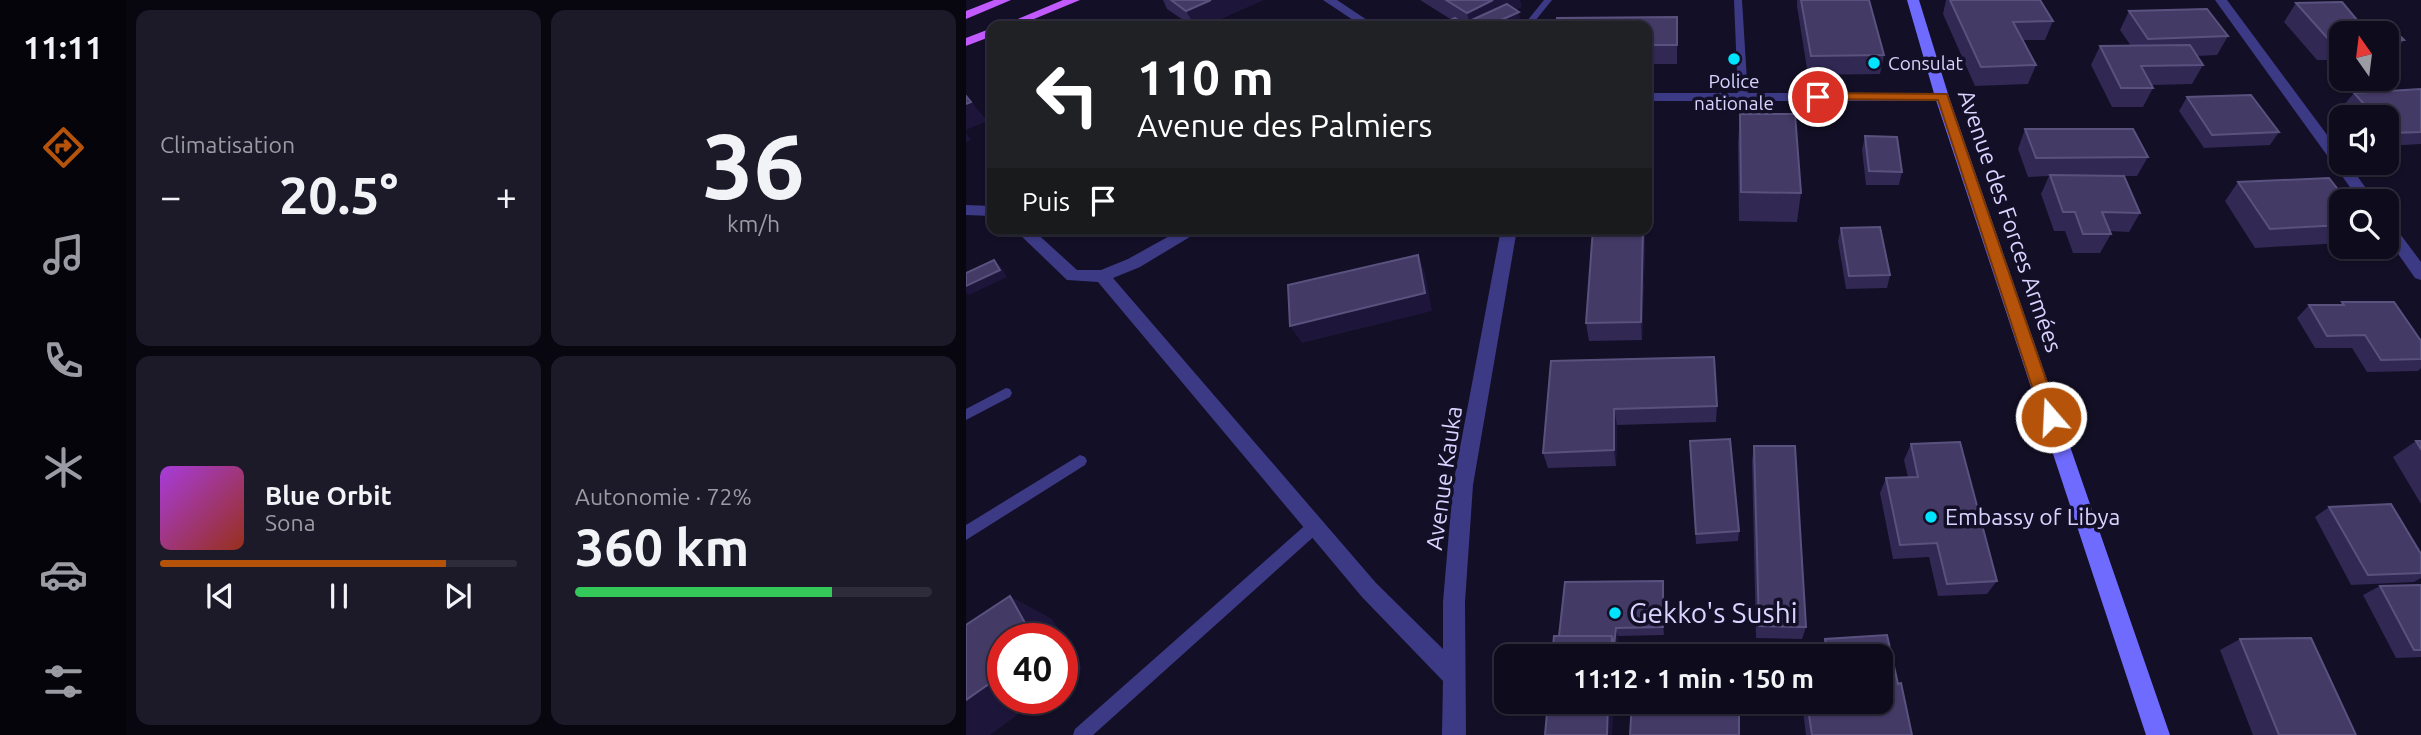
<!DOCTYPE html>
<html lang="fr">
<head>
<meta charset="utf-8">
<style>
  :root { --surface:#0e0b1c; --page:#1c1929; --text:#f1f3f6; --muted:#9b9ba3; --line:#2e2b3b; --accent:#b45309 }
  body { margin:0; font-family:Ubuntu,sans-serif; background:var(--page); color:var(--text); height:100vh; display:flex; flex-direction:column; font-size:26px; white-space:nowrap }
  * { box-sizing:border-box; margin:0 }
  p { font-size:23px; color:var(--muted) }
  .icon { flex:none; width:38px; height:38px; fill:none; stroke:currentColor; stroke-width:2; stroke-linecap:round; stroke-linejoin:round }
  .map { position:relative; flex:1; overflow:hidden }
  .drawer { display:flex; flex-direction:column; gap:10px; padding:10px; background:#08060f; width:840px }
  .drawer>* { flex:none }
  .guide { position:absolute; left:21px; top:21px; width:665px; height:214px; border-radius:14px; box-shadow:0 2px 5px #0004,0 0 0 2px var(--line); background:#202124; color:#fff; overflow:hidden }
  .needle { width:46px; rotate:346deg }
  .buttons { position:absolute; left:1363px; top:21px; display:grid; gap:14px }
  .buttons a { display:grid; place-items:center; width:70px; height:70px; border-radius:14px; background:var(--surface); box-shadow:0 2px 5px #0004,0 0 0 2px var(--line); font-size:35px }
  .speed { position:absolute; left:21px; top:623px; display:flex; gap:14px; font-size:35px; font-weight:700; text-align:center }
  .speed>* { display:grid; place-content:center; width:91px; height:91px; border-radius:50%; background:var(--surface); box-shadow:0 2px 5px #0004,0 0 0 2px var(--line); line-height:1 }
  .speed .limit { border:10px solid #d22; background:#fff; color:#111 }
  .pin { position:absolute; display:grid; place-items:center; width:60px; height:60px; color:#fff; margin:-30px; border:4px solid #fff; border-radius:50%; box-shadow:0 2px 7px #0007 }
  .me { position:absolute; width:77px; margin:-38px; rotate:341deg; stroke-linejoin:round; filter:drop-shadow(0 0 5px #0008) }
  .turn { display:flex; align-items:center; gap:24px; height:147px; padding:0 35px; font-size:32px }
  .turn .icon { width:91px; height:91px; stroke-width:2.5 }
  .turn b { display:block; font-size:49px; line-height:60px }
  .then { display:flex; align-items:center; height:66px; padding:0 35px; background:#0003; gap:14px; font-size:26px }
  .big { font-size:52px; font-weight:600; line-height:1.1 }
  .drawer .card { flex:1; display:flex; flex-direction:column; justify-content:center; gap:10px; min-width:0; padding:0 24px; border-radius:14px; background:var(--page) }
  .drawer .dial { align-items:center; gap:0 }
  .dial b { font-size:91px; line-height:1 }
  .song { display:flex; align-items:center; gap:21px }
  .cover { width:84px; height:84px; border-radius:10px; background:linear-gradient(135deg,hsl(280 70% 55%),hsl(10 70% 35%)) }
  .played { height:7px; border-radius:4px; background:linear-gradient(90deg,var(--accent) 80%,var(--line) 80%) }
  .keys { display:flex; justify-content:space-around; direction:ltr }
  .heat { display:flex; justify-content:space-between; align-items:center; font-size:38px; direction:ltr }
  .charge { height:10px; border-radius:5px; background:linear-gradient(90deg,#34c759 72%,var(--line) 0) }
  .drawer .tiles { flex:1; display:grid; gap:10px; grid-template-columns:repeat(2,1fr) }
  .trip { position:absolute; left:528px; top:644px; width:399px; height:70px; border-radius:14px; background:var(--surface); box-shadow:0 2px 5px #0004,0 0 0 2px var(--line); font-weight:600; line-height:70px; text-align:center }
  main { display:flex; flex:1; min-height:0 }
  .dock { display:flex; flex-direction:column; width:126px; justify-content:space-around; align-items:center; background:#06040b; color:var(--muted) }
  .dock .icon { width:49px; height:49px }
  .dock .current { color:var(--accent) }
  .dock b { font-size:32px; color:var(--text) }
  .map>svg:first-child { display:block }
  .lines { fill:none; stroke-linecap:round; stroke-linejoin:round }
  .lane { fill:#3d3a85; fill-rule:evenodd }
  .street { fill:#3d3a85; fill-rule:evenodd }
  .secondary { fill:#6f6bff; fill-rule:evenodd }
  .primary { fill:#c25bff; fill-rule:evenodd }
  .wall { fill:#312854 }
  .shaded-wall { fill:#1d163a }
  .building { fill:#433a66; stroke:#5a527e; stroke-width:2 }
  .route { fill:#b45309; stroke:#753606; stroke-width:2 }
  .poi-dot { fill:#00e5ff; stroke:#130f26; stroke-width:2.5 }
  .labels { text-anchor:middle; stroke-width:7; stroke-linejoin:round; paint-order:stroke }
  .far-poi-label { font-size:19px; fill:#d9d4ff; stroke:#130f26; text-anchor:start }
  .street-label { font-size:23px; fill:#d9d4ff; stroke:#130f26 }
  .poi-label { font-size:23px; fill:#d9d4ff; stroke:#130f26; text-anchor:start }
  .near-poi-label { font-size:28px; fill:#d9d4ff; stroke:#130f26; text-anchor:start }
</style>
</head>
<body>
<main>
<nav class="dock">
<b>11:11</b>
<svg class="icon current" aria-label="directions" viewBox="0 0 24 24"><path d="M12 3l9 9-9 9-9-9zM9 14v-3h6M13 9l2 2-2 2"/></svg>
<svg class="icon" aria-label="music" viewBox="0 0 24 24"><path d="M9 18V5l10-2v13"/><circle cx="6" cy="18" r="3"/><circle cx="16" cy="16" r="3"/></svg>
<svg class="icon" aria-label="phone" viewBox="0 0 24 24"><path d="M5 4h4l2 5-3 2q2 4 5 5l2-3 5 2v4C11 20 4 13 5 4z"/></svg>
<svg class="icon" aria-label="climate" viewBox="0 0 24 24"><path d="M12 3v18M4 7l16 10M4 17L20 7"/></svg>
<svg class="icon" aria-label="car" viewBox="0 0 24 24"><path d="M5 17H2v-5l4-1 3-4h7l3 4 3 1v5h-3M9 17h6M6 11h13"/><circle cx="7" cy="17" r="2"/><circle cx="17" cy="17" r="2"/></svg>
<svg class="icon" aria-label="filters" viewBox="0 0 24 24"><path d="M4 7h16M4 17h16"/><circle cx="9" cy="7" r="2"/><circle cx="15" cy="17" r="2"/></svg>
</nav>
<section class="drawer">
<div class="tiles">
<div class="card"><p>Climatisation</p>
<div class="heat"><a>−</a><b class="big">20.5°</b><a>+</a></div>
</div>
<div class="card dial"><b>36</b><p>km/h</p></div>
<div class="card">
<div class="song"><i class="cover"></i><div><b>Blue Orbit</b><p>Sona</p></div></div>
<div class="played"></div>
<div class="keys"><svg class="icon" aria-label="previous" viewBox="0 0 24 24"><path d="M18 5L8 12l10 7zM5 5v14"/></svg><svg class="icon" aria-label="pause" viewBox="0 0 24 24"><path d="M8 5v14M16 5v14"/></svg><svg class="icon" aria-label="next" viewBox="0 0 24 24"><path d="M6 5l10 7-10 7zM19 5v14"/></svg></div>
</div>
<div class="card"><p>Autonomie · 72%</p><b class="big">360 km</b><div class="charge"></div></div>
</div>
</section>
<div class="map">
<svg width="1455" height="735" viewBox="0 0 1455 735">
  <rect width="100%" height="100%" fill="#130f26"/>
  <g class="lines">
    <path class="lane" d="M578 0H586L565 26H557Z
      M768 0H776L782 97 777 100 772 97Z
      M40 388 44 389 46 393 44 397 0 420V409Z
      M114 455 119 457 121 461 119 465 0 540V525Z
      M349 520 354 521 356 526 354 531 127 735H107L109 729 344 521Z"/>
    <path class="street" d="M357 0H371L410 26H396Z
      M1249 0H1261L1376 155V163H1382L1409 201H1394Z
      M681 93H976L983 97 976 101H681Z
      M0 205 26 206V216L0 215Z
      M1421 222 1426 223 1455 262V280L1449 278 1421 238Z
      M48 229H66L111 270H135L162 259 216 229H237L174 267 147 278 410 583 477 649V602L487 485 535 229H551L507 485 499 602 500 735H476L477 681 396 597 132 282 101 280Z"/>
    <path class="secondary" d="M941 0H953L983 97 1204 735H1180L969 97Z"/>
    <path class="primary" d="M28 0H45L0 19V11Z
      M97 0H114L51 26H35Z
      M26 28V36L0 46V38Z"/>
  </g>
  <path class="wall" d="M197 0H297L238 26H226L201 9Z
    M454 0H554L555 7 549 10 555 25 472 26 486 20Z
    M831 0H903L918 55 914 74 842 75 831 6Z
    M980 0H1074L1087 21 1079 40H1057L1070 65 1062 84 1009 86 977 14Z
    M1376 2 1396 26H1424L1438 40 1423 60H1421V33H1376V60H1351L1318 22 1330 3Z
    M1163 11 1262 36 1251 55 1230 56 1237 65 1226 84 1186 85 1187 88 1177 107H1146L1125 65 1134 46H1165L1154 30Z
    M711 17V64H681V26Z
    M1455 89V144L1421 146V117H1387L1377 106 1388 93Z
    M1221 97 1313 132 1304 145 1238 148 1213 111Z
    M774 114 835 193 831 222 773 221 772 144Z
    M1059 129 1182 157 1171 176H1156L1174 213 1163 232 1144 231 1145 234 1134 253H1107L1099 231H1088L1075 194 1083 176 1062 177 1052 149Z
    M899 136 936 172 933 185H900L896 150Z
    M1272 182 1376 201V243L1289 248 1259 201Z
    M875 228 924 275 921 288 880 289 872 241Z
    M678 229 679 245 676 340 623 341 620 323Z
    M1376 302 1455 341V368L1452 371 1401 372 1386 348H1349L1331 318 1343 305H1374Z
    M585 361 751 406 750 422 651 425 650 466 582 468 577 453Z
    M724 441 773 531 772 541 730 544Z
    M1450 441H1455V504L1427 457Z
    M945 444 1031 581 1021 594 972 596 963 557 927 559 914 493 920 478 942 477 938 460Z
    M788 446 840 627 836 639 790 638 786 461Z
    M1363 507 1455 554V578L1448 582 1385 585 1349 517Z
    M1455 585V657L1430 658 1397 595 1414 586Z
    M698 590V635L652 636 650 656 593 636Z
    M921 635 932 684 935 683 946 735H840L836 702H915V656H856L855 651 859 639Z
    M1274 639 1390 735H1287L1254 650Z"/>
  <path class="shaded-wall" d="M245 0H297L238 26H229L220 11Z
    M527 0H554L555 7 516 26H504L501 13Z
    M553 12 555 25 554 26H522Z
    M0 95 21 121 0 130Z
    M0 133 5 140 0 142Z
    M678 229 679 245 676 340 675 322Z
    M452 255 459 273 466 311 336 343 324 326Z
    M28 260 35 267 41 277 3 295 0 292V286Z
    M648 409 651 425 650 466 648 450Z
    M697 581 698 590V635L697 627Z
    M44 596 86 619 116 668 96 682V639H68Z
    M650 628 652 636 650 656H645L646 636Z
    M37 674V698H74L24 735H0V700Z
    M642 702H648L646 735H641Z"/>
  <path class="building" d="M205 0H245L220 11Z
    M480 0H527L501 13Z
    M835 0H903L918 55 845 56Z
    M984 0H1074L1087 21 1047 22 1070 65 1015 67Z
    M1376 2 1396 26H1424L1438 40 1421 41V33H1376V41H1364L1330 3Z
    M541 4 553 12 522 26H472L489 18 497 24Z
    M1241 9 1262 36 1182 39 1163 11Z
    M711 17V45H681V26H590L591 18Z
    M1224 45 1237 65 1175 66 1187 88H1155L1134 46Z
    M1455 89V132L1425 133 1421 129V117H1410L1388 93Z
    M1285 95 1313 132 1246 135 1221 97Z
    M0 96 5 102 0 104Z
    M774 114H829L835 193 775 192Z
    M1059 129H1167L1182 157 1070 158Z
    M899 136 931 137 936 172 903 171Z
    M1084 175 1158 176 1174 213 1136 212 1145 234H1117L1109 212H1097Z
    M1363 178 1381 201H1376V225L1304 229 1272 182Z
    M914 227 924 275 883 276 875 228Z
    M627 229H677L675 322 620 323Z
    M452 255 459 293 324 326 322 285Z
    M28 260 34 270 0 286V273Z
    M1376 302H1428L1455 341V359L1415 360 1399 335 1361 336 1343 305H1378Z
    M748 357 751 406 648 409V450L577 453 585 361Z
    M764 439 773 531 730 534 724 441Z
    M1450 441H1455V449Z
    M994 442 1031 581 981 584 971 543 934 545 920 478 952 477 945 444Z
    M788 446H829L840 627 793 626Z
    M1425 504 1455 554V573L1402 575 1363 507Z
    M697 581V627L650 628 648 646 646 636H593L599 582Z
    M1455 585V650H1448L1414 586Z
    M44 596 68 639H37V674L0 700V625Z
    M921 635 932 684 935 683 946 735H846L841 702H915V656H862L859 639Z
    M588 636H646L645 656H586Z
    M1345 638 1390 735H1313L1274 639Z
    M582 702H642L641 735H579Z
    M666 702H773V735H664Z"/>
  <path class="route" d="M852 93 981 94 1093 417 1091 422H1079L1076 417 972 100 848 99V94Z"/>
  <g class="poi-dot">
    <circle cx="768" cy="59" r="7"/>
    <circle cx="908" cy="63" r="7"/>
    <circle cx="965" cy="517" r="7"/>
    <circle cx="649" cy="613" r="7"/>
  </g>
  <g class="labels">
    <g class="far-poi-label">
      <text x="922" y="70">Consulat</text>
      <text x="768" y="88" text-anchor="middle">Police<tspan x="768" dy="22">nationale</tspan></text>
    </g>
    <g class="street-label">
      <text transform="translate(1044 221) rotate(71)" y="8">Avenue des Forces Armées</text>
      <text transform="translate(478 478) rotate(-82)" y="8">Avenue Kauka</text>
    </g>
    <g class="poi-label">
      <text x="979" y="525">Embassy of Libya</text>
    </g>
    <g class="near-poi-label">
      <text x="663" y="623">Gekko's Sushi</text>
    </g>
  </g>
</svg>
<div class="buttons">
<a><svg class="needle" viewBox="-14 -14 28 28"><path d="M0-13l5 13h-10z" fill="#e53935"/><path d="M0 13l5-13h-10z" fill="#9b9ba3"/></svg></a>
<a><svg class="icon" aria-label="sound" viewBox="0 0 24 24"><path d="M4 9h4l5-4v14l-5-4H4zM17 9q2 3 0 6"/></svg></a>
<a><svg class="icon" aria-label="search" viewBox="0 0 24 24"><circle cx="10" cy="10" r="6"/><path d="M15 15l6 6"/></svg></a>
</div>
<div class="speed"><div class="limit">40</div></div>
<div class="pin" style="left:852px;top:97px;background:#d93025"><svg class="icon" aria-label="arrive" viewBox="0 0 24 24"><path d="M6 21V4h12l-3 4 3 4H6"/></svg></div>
<svg class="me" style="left:1085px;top:417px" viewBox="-20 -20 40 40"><circle r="17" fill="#b45309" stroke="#fff" stroke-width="3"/><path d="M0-11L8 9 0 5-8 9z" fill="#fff"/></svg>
<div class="trip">11:12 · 1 min · 150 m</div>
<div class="guide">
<div class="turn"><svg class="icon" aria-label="left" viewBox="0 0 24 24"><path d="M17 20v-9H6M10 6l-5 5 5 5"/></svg><div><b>110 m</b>Avenue des Palmiers</div></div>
<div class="then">Puis<svg class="icon" aria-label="arrive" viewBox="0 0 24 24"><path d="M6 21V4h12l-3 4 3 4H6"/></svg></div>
</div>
</div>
</main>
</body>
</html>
